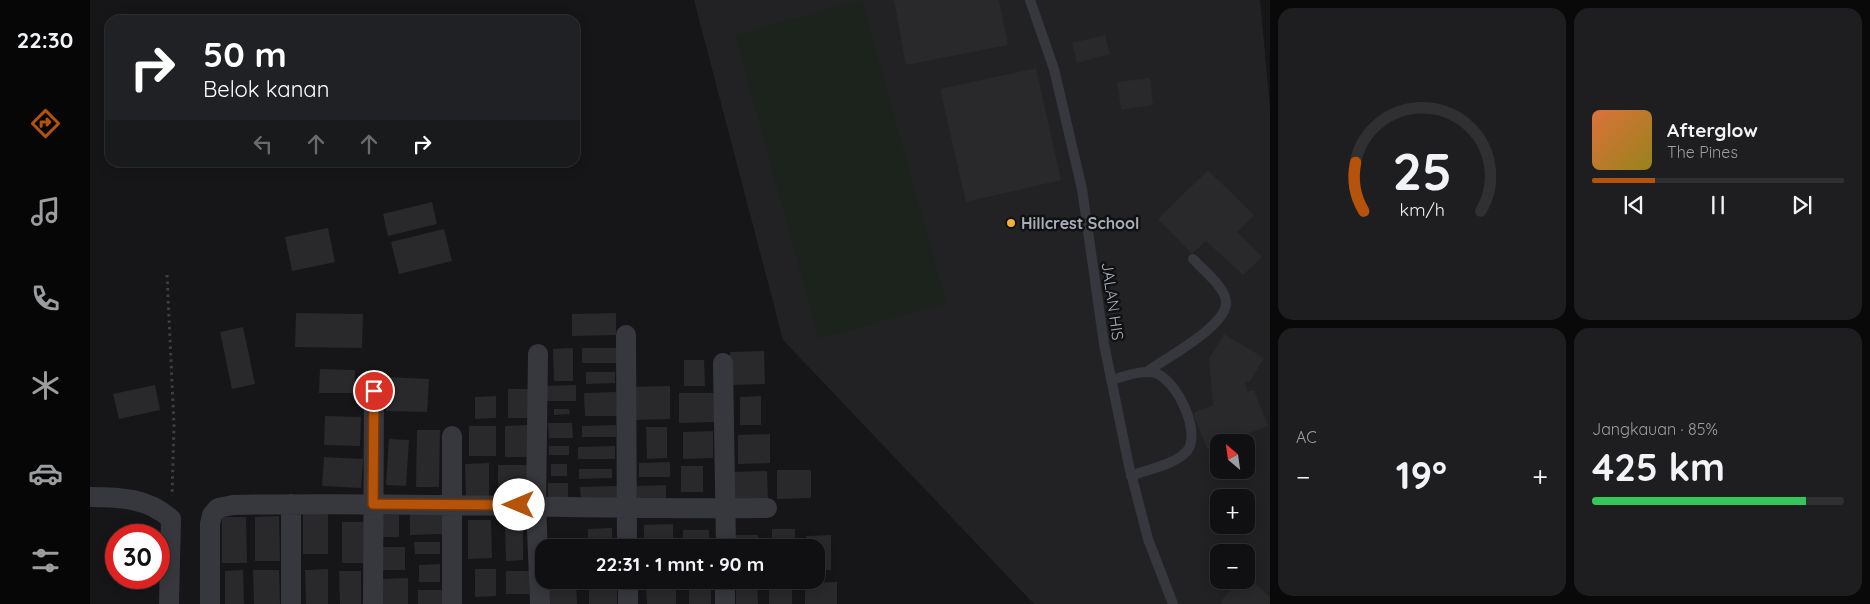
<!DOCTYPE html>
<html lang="id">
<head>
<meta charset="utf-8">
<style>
  :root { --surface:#101012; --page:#1e1e20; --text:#f1f3f6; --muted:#9c9d9f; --line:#303032; --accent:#b45309 }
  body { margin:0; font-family:Quicksand,sans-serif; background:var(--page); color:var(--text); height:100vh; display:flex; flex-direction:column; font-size:19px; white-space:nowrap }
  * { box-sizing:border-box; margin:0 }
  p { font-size:16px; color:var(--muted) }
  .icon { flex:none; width:28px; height:28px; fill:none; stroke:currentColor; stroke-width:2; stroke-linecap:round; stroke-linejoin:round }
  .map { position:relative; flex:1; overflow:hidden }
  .details { display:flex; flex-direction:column; gap:8px; padding:8px; background:#09090a; width:600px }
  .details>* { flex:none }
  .hud { position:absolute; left:15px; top:15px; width:475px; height:152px; border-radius:15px; box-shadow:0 2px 12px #0003,0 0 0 1px var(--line); background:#202124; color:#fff; overflow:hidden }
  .needle { width:32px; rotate:331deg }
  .tools { position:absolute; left:1120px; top:434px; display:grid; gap:10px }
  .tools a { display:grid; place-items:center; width:45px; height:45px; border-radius:10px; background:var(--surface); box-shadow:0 2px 12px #0003,0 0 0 1px var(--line); font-size:25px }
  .speed { position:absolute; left:15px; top:524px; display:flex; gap:10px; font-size:25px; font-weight:700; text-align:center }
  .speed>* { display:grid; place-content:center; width:65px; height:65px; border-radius:50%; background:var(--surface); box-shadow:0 2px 12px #0003,0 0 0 1px var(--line); line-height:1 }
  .speed .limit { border:8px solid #d22; background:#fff; color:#111 }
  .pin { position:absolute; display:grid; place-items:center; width:42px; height:42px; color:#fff; margin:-21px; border:2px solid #fff; border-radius:50%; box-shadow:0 1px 5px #0007 }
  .me { position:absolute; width:55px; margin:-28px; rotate:270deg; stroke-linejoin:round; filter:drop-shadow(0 0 4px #0008) }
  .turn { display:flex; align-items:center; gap:18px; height:105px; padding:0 15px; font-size:22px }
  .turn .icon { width:65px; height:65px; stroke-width:2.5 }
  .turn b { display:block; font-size:35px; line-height:42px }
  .lanes { display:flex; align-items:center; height:48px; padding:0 15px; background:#0003; justify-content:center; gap:25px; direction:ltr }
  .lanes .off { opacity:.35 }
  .big { font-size:38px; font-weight:700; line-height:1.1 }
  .details .card { flex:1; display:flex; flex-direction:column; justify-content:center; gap:8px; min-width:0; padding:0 18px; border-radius:15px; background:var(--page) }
  .details .dial { align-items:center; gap:0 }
  .dial svg { height:130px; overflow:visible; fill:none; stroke:var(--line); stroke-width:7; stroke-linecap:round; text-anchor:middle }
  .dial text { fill:var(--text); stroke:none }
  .song { display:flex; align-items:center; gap:15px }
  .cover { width:60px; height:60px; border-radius:8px; background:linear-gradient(135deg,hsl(20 70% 55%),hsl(50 70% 35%)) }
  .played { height:5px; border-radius:2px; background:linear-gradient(90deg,var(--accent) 25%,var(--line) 25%) }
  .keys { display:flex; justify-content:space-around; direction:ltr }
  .heat { display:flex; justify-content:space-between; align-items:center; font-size:28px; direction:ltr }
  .charge { height:8px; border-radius:4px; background:linear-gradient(90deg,#34c759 85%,var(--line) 0) }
  .details .tiles { flex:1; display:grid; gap:8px; grid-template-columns:repeat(2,1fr) }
  .trip { position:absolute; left:445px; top:539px; width:290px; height:50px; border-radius:15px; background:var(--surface); box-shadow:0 2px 12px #0003,0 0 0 1px var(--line); font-weight:700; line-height:50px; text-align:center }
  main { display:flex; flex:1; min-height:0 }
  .dock { display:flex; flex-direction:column; width:90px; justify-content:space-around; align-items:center; background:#060607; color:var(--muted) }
  .dock .icon { width:35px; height:35px }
  .dock .active { color:var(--accent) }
  .dock b { font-size:22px; color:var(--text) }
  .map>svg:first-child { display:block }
  .built { fill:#222225; fill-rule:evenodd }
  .grass { fill:#1c231d }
  .building { fill:#29292c }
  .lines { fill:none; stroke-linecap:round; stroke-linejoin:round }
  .path { stroke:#3d3f44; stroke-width:3; stroke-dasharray:2.5 4; stroke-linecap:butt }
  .lane { stroke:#37383d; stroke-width:10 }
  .street { stroke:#37383d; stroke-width:20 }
  .route-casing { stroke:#753606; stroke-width:12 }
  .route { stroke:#b45309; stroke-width:9 }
  .poi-dot { fill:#f2b134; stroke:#111113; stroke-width:2 }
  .labels { text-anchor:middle; stroke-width:5; stroke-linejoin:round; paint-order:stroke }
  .poi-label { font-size:16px; font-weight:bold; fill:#a8adb8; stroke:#111113; text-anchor:start }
  .street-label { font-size:16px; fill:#a8adb8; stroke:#111113 }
</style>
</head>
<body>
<main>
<nav class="dock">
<b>22:30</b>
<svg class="icon active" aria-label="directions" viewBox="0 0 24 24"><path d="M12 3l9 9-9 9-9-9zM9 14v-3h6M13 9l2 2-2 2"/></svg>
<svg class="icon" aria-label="music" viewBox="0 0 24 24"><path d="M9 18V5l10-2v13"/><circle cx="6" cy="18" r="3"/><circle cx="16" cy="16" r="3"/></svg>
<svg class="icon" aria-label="phone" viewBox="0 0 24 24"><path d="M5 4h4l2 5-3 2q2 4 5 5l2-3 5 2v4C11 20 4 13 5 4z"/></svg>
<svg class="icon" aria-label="climate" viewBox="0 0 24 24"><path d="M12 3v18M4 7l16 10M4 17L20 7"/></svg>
<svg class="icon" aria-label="car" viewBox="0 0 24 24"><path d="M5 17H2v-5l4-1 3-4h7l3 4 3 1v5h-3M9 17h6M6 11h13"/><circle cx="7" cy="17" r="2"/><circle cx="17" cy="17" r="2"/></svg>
<svg class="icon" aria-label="filters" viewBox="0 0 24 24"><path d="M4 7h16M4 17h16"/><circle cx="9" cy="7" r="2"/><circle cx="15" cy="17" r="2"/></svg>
</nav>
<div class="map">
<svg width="1180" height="604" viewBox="0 0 1180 604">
  <rect width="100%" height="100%" fill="#161618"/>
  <path class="built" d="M604 0H1170L1180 107V604H944L693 340ZM1129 442H1156V470H1129ZM1129 498H1156V525H1129ZM1129 552H1156V580H1129Z"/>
  <path class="grass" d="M772 0 856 303 729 339 645 35Z"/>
  <path class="building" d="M804 0H909L918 45 816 65Z
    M1015 35 1020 54 987 63 982 43Z
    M946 68 971 180 876 202 850 89Z
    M1060 78 1063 105 1031 110 1027 82Z
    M1118 170 1164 215 1147 232 1172 257 1153 275 1116 241 1102 254 1068 219Z
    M342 202 347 224 298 236 293 214Z
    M238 228 245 262 202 271 195 237Z
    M354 229 362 261 309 274 301 242Z
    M206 313 273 314 272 348 205 347Z
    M526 313V335L482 336V314Z
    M153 327 165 384 142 389 130 332Z
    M1134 334 1174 358 1159 383 1155 381 1157 392 1164 390 1178 426 1135 442H1129V445L1117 449 1103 413 1123 405 1119 359Z
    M483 348V381H464L463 349Z
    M492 348H529V363H492Z
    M674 351 675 384 640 385V352Z
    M594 360H614L615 386H594Z
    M230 369 265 370 264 393H229Z
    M496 372H525V383L496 384Z
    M297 377 339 379 337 412 296 411Z
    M65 385 70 410 29 419 23 394Z
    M486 385V401H456L455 386Z
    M580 386V419L542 420 541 387Z
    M418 389H442L443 418H418Z
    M526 392 527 416H495L494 393Z
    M589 393H624L625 422 589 423Z
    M406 396V418L385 419V397Z
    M671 396V425H650V397Z
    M464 409H479L480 414 464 415Z
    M235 416 271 417 270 446 234 445Z
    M458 423H482L483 438H459Z
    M438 425V457H415V426Z
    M526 425V437H492V426Z
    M379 426H406V456H379Z
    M556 427H577V458L557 459Z
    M327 430H350L349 487H326Z
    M623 431V458L593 459V432Z
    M680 434V463L648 464V435Z
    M299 439 319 440 316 486 296 485Z
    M459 446H479V455H459Z
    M525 446V459H488V447Z
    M234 457 273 459 271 488 232 486Z
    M580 462V477H549V463Z
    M399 463V496L376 497 375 464Z
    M461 464H477V476H461Z
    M408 465H437V491L408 492Z
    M591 466H613V492H591Z
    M489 469H522V478L489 479Z
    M687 470H721V498L687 499Z
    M677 471 678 501H642V472Z
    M458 483H478V498H458Z
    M576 485V500H547L546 486Z
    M527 486V500L491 501 490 487Z
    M352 509 353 534 320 535V510Z
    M213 514H238V554H213Z
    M309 514V537H292V515Z
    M189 516 190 561H165V517Z
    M132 517H156L157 563H132Z
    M378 520H401L402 558 378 559Z
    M252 522H276L277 563H252Z
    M415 524H433V560L416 561Z
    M583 524V548H554V525Z
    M522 528V548H498V529Z
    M682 529H705V548H682Z
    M593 530H619V548H593Z
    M643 535H668V548H643Z
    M741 535V570H726V548H716V536Z
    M487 540V548H454L451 541Z
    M324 542H350V554H325Z
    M291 547H315V570H291Z
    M350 564V582H329V565Z
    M238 569V604H216L215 570Z
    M385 569H406V596L385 597Z
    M153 570 154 604H135V571Z
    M163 570H189L190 604H164Z
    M249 571H271V604H250Z
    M416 571H439V594H416Z
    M1156 574 1180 597V604H1132L1130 602 1151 580H1156Z
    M318 578V604H293V579Z
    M456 580H486L487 604H456Z
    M499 580H527V604H499Z
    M556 580H586V604H557Z
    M599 580H621V604H599Z
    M667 580 668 604H646V581Z
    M679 580H702V604H679Z
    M747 582V604H715V583Z
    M328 590H352V604H328Z"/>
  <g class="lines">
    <path class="path" d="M77 275 84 425 82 496"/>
    <path class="lane" d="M940 0 964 69 992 189 1014 344 1039 466 1058 539 1083 604
      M1058 371C1076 358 1139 325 1136 301 1134 286 1113 270 1103 259
      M1021 380C1034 377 1052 369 1065 373 1086 379 1112 432 1097 451 1085 465 1058 469 1041 476"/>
    <path class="street" d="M536 335 537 548
      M448 354 446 505 450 604
      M633 363 636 548
      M362 436V604
      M0 497C30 497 58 498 81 519L79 604
      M538 580V604
      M120 604V524L122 515 128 508 143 505C321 501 499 510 677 508
      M201 604V504
      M283 604 284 391
      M635 604V580"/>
  </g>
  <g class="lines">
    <g class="route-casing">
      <path id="route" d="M284 391 283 504 429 505"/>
    </g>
    <use href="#route" class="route"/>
  </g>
  <circle class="poi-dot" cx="921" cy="223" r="5"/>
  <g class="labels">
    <g class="poi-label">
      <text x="931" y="229">Hillcrest School</text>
    </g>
    <g class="street-label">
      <text transform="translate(1023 301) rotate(82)" y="6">JALAN HIS</text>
    </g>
  </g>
</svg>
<div class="tools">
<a><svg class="needle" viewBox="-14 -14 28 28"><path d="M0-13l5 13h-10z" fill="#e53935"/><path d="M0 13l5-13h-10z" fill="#9c9d9f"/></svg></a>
<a>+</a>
<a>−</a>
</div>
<div class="speed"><div class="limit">30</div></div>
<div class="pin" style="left:284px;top:391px;background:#d93025"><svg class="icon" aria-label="arrive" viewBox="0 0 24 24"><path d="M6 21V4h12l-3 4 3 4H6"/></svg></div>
<svg class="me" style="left:429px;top:505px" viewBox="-20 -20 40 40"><circle r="19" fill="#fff"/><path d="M0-13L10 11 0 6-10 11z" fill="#b45309"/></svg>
<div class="trip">22:31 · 1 mnt · 90 m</div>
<div class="hud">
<div class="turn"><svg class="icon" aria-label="right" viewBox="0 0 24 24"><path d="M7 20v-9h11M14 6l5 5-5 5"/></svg><div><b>50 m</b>Belok kanan</div></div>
<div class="lanes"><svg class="icon off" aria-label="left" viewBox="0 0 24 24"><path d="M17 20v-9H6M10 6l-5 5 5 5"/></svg><svg class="icon off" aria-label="ahead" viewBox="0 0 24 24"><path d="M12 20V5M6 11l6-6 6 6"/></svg><svg class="icon off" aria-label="ahead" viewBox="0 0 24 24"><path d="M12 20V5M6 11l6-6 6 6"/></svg><svg class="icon" aria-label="right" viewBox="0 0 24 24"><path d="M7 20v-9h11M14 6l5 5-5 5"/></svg></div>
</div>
</div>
<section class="details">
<div class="tiles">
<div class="card dial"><svg viewBox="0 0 100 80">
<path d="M14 69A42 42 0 1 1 86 69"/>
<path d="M14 69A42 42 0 0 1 9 39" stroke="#b45309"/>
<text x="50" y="56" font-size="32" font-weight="700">25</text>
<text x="50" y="72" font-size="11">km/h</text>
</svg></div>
<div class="card">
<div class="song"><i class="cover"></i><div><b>Afterglow</b><p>The Pines</p></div></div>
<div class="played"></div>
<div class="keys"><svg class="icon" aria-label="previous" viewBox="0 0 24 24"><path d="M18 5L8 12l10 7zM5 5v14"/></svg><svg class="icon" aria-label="pause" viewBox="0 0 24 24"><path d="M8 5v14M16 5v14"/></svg><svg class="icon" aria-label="next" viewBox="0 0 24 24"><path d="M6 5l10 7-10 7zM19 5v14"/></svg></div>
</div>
<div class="card"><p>AC</p>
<div class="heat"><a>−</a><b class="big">19°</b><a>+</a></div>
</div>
<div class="card"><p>Jangkauan · 85%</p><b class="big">425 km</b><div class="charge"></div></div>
</div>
</section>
</main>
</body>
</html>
